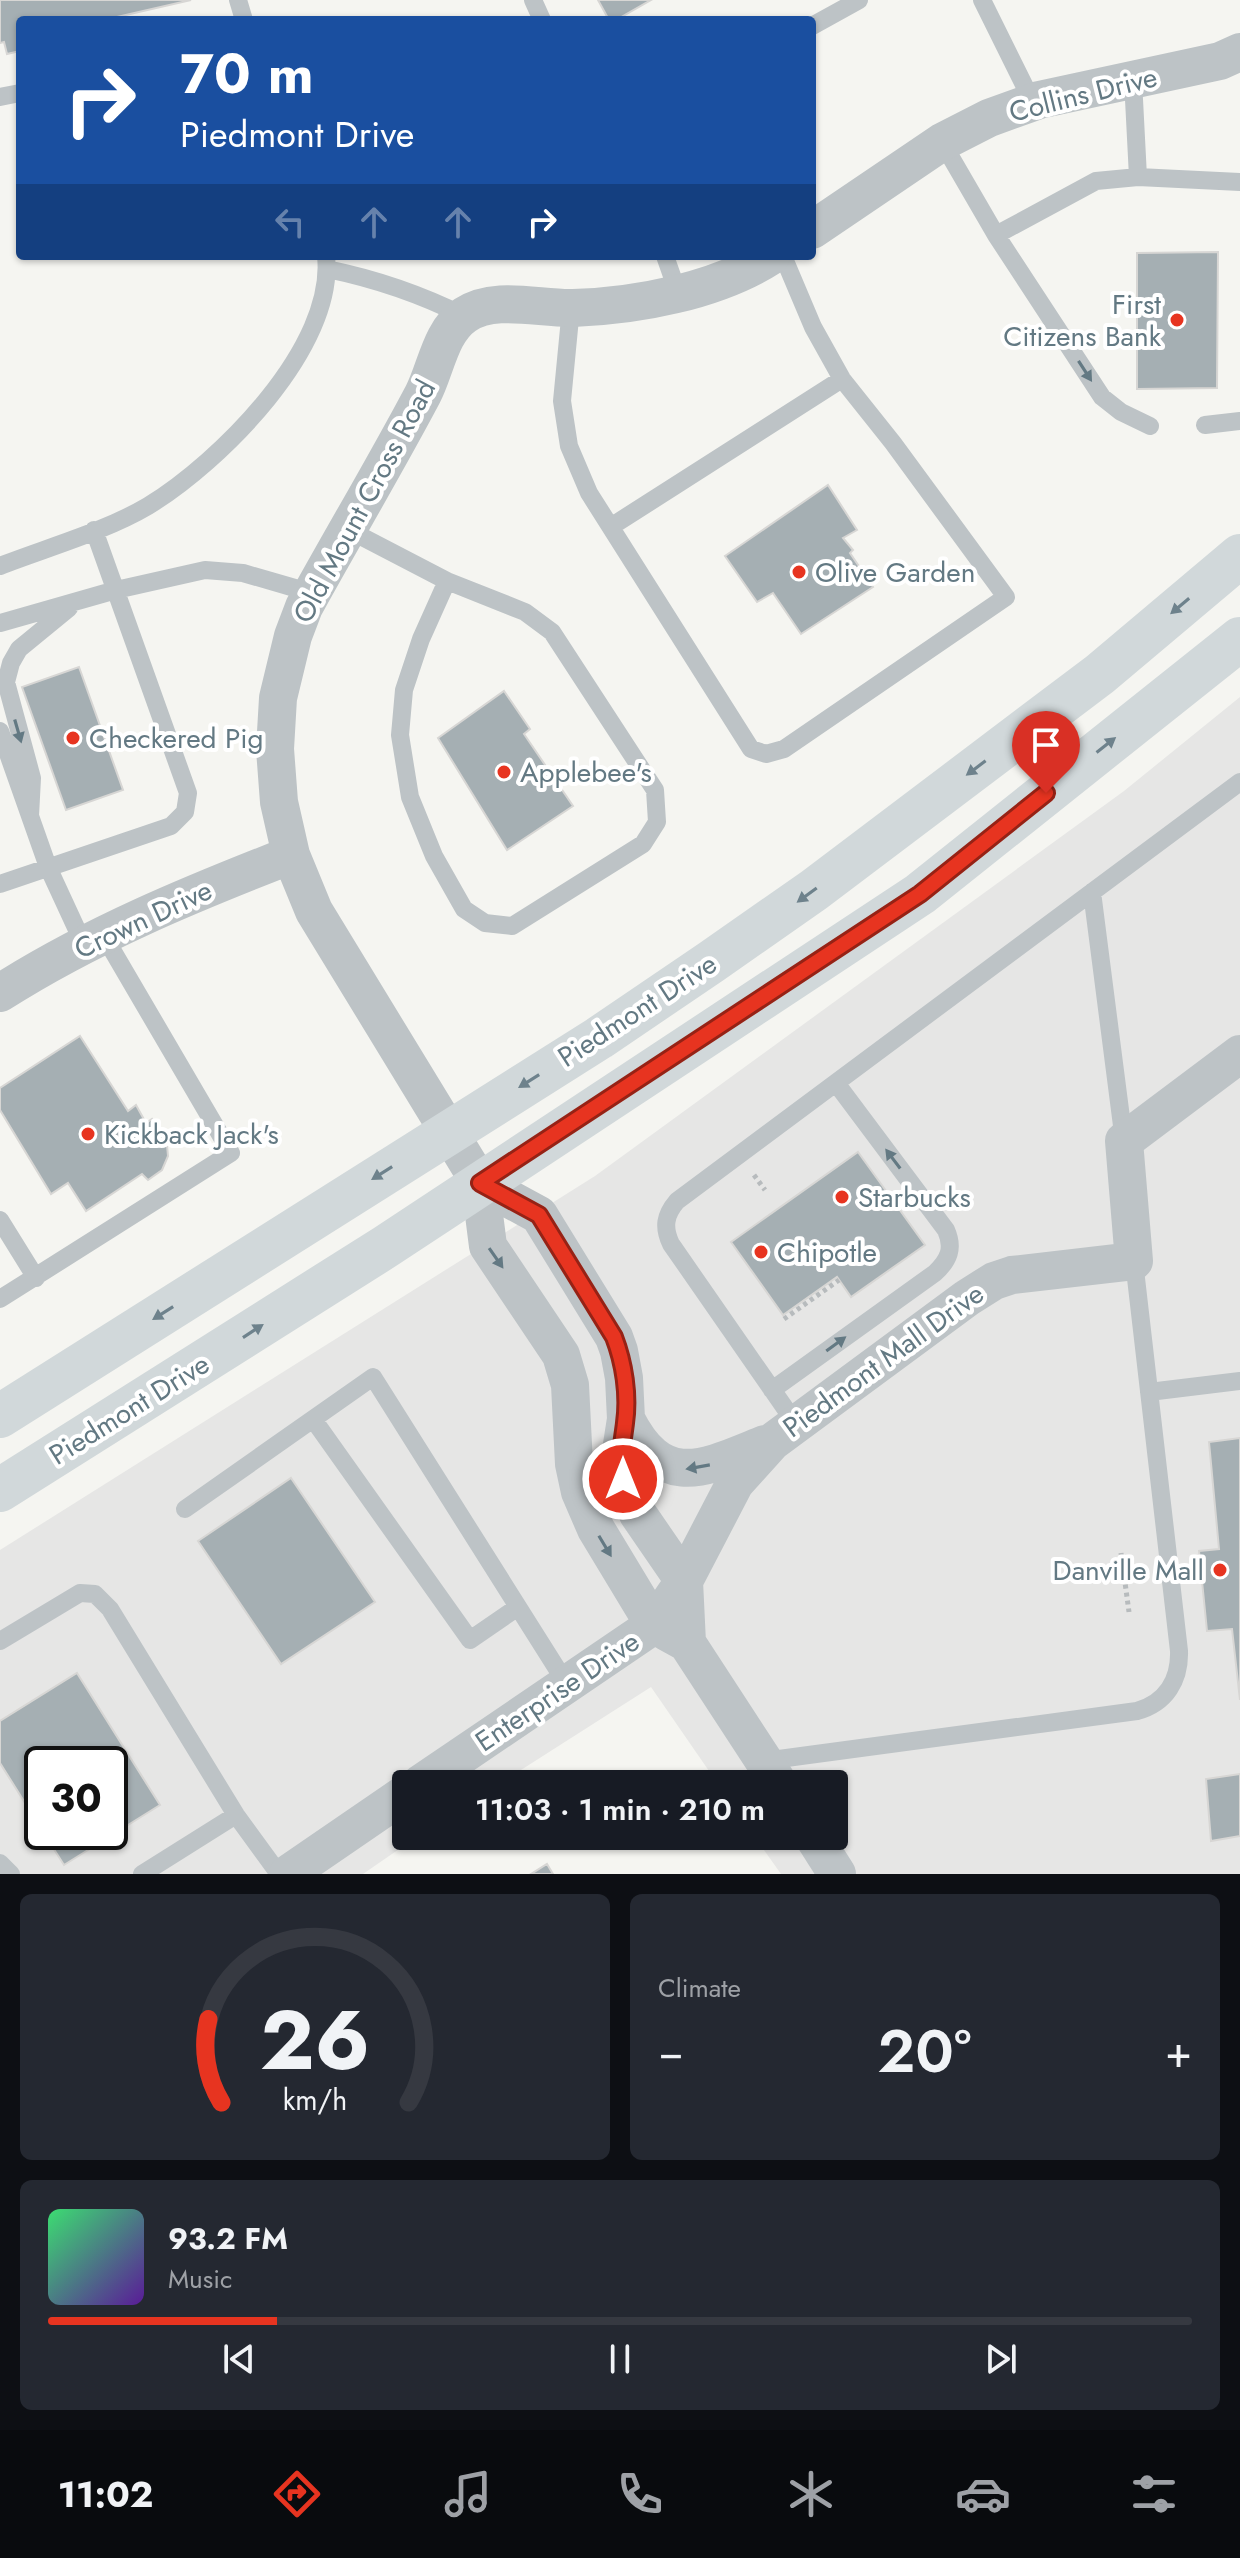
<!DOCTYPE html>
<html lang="en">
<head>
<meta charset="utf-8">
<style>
  :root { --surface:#171b24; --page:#242831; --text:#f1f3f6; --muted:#9ea1a6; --line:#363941; --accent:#e73420 }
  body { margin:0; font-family:Jost,sans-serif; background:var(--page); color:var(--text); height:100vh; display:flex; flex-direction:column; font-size:30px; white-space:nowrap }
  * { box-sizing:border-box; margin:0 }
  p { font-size:26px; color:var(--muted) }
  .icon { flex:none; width:44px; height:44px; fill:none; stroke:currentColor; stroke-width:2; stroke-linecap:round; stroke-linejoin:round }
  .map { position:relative; height:1874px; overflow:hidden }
  .drawer { display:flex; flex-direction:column; gap:20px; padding:20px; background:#0d0f14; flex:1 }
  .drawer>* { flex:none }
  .hud { position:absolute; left:16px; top:16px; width:800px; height:244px; border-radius:8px; box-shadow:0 2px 6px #0004; background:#1a4fa0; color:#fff; overflow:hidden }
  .speed { position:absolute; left:24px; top:1746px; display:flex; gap:16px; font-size:40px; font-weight:700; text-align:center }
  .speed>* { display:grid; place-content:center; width:104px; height:104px; border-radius:50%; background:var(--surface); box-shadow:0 2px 6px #0004; line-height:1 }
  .speed .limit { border:4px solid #111; border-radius:12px; background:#fff; color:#111 }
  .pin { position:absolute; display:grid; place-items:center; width:68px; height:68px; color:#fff; margin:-82px -34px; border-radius:50% 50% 50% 0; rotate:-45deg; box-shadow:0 0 8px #0007 }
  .pin .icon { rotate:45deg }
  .me { position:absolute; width:88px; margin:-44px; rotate:0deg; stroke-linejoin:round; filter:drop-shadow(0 0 6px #0008) }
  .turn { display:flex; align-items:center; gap:28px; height:168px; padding:0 32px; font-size:36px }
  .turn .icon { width:104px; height:104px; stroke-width:2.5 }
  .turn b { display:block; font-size:56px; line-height:68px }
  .lanes { display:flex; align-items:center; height:76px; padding:0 32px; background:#0003; justify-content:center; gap:40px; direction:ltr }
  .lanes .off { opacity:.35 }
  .big { font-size:60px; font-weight:600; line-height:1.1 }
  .drawer .widget { flex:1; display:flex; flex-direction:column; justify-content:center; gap:12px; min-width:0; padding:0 28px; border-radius:12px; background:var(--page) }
  .drawer .dial { align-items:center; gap:0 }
  .dial svg { height:208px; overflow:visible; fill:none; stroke:var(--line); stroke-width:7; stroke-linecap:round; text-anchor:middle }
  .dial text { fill:var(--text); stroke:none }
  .song { display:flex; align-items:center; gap:24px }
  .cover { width:96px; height:96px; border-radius:12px; background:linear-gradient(135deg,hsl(140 70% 55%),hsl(270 70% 35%)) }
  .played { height:8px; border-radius:4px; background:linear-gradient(90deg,var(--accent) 20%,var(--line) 20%) }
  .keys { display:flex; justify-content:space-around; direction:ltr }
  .heat { display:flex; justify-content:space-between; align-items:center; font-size:44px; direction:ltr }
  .drawer .tiles { flex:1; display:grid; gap:20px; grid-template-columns:1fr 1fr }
  .widget:last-child { grid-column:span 2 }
  .trip { position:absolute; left:392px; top:1770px; width:456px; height:80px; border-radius:8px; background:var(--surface); box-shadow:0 2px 6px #0004; font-weight:600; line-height:80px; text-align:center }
  .tab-bar { display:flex; height:128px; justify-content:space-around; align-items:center; background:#090b0e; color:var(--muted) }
  .tab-bar .icon { width:56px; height:56px }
  .tab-bar .selected { color:var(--accent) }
  .tab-bar b { font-size:36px; color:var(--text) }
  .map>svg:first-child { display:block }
  .built { fill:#e6e6e5; fill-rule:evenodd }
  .building { fill:#a5afb3; stroke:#d7d6d4; stroke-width:2 }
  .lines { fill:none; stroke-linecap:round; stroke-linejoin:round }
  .path { stroke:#b7bbbd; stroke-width:5; stroke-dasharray:4 4; stroke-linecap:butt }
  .lane { stroke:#bdc3c6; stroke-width:18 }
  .street { stroke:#bdc3c6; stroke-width:38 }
  .secondary { stroke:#d1d8da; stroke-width:44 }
  .oneway { fill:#637983 }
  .oneway2 { fill:#6e828c }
  .route-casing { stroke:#962215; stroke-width:20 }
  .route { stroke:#e73420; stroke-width:14 }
  .poi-dot { fill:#e73420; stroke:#fff; stroke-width:3 }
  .labels { text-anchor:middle; stroke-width:8; stroke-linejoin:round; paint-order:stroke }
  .street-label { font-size:28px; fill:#637983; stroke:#fff }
  .poi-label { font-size:28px; fill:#637983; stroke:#fff; text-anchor:start }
</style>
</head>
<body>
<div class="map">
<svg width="1240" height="1874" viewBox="0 0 1240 1874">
  <rect width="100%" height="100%" fill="#f5f5f1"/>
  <path class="built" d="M1240 697V1874H781L754 1836H834V1784H718L651 1687 499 1784H406V1836H418L363 1874H0V1550L595 1176 1124 791ZM42 1764H110V1832H42Z"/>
  <path class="building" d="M0 0H191L117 17 118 20H20V51L7 54 4 42 0 43Z
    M598 0H651L616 20H609Z
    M1218 252 1217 388 1137 389V253Z
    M828 485 857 530 843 538 853 550 850 553 873 587 801 634 773 593 757 602 725 556Z
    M79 667 123 790 66 810 22 687Z
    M504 691 530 729 524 734 573 806 507 850 438 738Z
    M80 1036 128 1111 136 1105 146 1123 152 1119 167 1145 168 1156 162 1170 148 1180 142 1174 86 1211 68 1183 51 1194 0 1110V1088Z
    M858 1152 925 1245 851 1297 837 1277 783 1315 731 1242Z
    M1240 1438V1700L1232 1629 1207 1631 1199 1551 1219 1549 1209 1442Z
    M291 1478 375 1602 281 1664 198 1541Z
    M77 1673 160 1805 64 1865 43 1832H110V1764H42V1830L0 1763V1721Z
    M1240 1774V1836L1211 1841 1206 1779Z
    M547 1864 553 1874H531Z"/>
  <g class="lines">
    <path class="path" d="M754 1175 765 1190
      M784 1319 839 1280
      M1121 1553 1129 1612"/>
    <path class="lane" d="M238 0 244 20
      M533 0 542 20
      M982 0 1033 103
      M812 26 859 0
      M0 97 20 93
      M942 142 996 235 1096 181 1138 177 1133 80
      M1138 177 1240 182
      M996 235 1102 397 1121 412 1150 426
      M665 256 678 293
      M327 269C376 279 420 294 464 316
      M571 308 562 401 569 446 589 493 751 749 766 754 784 749 1006 597 893 443 842 379 813 327 783 256
      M1205 425 1240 421
      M612 526 842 379
      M347 529 447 581 421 639 404 690 400 735 410 797 434 856 464 909 485 923 512 926 643 844 657 822 655 790 552 632 525 612 447 581
      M0 566C46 548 106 531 148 506 220 462 336 347 326 256
      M0 623 116 590 205 570 243 573 312 593
      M0 731 48 867 84 945
      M30 816 32 778 6 682 11 663 19 649 69 608
      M0 884 171 826 185 812 188 793 94 530
      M1092 892 1124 1141
      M0 1220 36 1278
      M0 1299 231 1153 104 936
      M772 1390 935 1273C949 1260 954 1248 946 1230L836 1083
      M1149 1392 1240 1381
      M313 1419 470 1640 518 1607
      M796 1424 671 1244C663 1227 665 1215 677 1201L1240 782
      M185 1509 373 1377 566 1683
      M0 1641 80 1593 95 1594 110 1609 236 1815 279 1874
      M764 1761 1137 1711C1166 1703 1180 1680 1179 1651L1134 1261
      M0 1863 11 1874
      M142 1874 236 1815"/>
    <path class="street" d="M812 230 942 142 989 118 1039 100 1220 61 1240 52
      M0 993C91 935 191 894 291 855
      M480 1183 539 1215 614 1337 619 1351 624 1378 626 1419 621 1451 623 1479 638 1514 684 1581 687 1643
      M626 1419C663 1492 705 1468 765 1444
      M654 1625 596 1529 580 1492 574 1464 570 1385 561 1355 488 1246 480 1183 314 911 291 855 279 802 275 749 278 698 293 636 304 607C343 536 385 466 423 394 436 369 440 332 465 315 495 295 539 309 573 308 636 306 717 291 771 256
      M667 1632 687 1643 779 1784
      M420 1784 654 1625 684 1581 735 1483 772 1442 967 1298 994 1281 1012 1275 1134 1261 1124 1141 1240 1054
      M813 1836 837 1874
      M288 1874 406 1793"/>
    <path class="secondary" d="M0 1416 599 1038 711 962 814 890 1100 674 1240 556
      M0 1490 385 1247 920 894 1240 639"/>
  </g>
  <defs><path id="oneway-solid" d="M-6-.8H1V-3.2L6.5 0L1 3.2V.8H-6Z" transform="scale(2)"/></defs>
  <g class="oneway">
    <use href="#oneway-solid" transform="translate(1085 371) rotate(57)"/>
    <use href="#oneway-solid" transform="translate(18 731) rotate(74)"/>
    <use href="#oneway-solid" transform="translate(893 1159) rotate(-127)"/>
    <use href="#oneway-solid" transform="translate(496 1258) rotate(55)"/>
    <use href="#oneway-solid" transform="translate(836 1344) rotate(-36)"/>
    <use href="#oneway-solid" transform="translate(698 1467) rotate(170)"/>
    <use href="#oneway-solid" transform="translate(605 1546) rotate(59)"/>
  </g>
  <g class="oneway2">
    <use href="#oneway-solid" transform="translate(1180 606) rotate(140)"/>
    <use href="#oneway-solid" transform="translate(1106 745) rotate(-38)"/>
    <use href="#oneway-solid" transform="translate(976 768) rotate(143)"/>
    <use href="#oneway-solid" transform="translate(807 895) rotate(144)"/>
    <use href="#oneway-solid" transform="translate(529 1081) rotate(148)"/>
    <use href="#oneway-solid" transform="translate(382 1173) rotate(148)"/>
    <use href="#oneway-solid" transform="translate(163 1313) rotate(148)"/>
    <use href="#oneway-solid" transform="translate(253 1331) rotate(-33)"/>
  </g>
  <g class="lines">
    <g class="route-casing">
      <path id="route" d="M623 1479C618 1460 623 1441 625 1423 629 1395 624 1363 614 1337L539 1215 480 1183 920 894 1046 793"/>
    </g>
    <use href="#route" class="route"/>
  </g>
  <g class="poi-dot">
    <circle cx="1177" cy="320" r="8"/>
    <circle cx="799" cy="572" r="8"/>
    <circle cx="73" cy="738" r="8"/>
    <circle cx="504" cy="772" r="8"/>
    <circle cx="88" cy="1134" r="8"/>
    <circle cx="842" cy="1197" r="8"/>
    <circle cx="761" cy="1252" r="8"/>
    <circle cx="1220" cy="1570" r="8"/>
  </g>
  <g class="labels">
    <g class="street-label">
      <text transform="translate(1083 94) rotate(-14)" y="10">Collins Drive</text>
      <text transform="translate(364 501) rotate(-62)" y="10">Old Mount Cross Road</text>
      <text transform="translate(143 919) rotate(-25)" y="10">Crown Drive</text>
      <text transform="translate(637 1010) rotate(-33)" y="10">Piedmont Drive</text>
      <text transform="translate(883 1360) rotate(-36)" y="10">Piedmont Mall Drive</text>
      <text transform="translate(129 1409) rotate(-32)" y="10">Piedmont Drive</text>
      <text transform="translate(557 1691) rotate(-34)" y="10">Enterprise Drive</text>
    </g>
    <g class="poi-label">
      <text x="1161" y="314" text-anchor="end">First<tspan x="1161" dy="32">Citizens Bank</tspan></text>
      <text x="815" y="582">Olive Garden</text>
      <text x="89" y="748">Checkered Pig</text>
      <text x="520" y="782">Applebee's</text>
      <text x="104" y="1144">Kickback Jack's</text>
      <text x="858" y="1207">Starbucks</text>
      <text x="777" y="1262">Chipotle</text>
      <text x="1204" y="1580" text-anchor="end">Danville Mall</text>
    </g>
  </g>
</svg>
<div class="speed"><div class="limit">30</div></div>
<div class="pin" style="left:1046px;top:793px;background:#d93025"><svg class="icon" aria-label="arrive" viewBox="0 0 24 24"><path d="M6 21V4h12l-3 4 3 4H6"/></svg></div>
<svg class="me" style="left:623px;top:1479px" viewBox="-20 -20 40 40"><circle r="17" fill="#e73420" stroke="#fff" stroke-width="3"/><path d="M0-11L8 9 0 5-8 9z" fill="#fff"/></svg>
<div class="trip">11:03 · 1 min · 210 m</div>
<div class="hud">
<div class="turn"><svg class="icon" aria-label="right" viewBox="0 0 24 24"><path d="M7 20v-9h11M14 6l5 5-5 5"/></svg><div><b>70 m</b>Piedmont Drive</div></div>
<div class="lanes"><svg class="icon off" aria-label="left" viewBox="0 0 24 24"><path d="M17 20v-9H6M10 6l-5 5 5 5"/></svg><svg class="icon off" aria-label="ahead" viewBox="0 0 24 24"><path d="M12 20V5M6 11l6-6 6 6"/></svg><svg class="icon off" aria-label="ahead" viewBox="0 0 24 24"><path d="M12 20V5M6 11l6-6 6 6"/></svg><svg class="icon" aria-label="right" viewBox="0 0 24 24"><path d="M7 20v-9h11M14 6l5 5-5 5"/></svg></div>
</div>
</div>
<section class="drawer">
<div class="tiles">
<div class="widget dial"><svg viewBox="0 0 100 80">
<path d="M14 69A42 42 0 1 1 86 69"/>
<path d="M14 69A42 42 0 0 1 9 37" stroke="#e73420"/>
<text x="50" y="56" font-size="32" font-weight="700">26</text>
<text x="50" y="72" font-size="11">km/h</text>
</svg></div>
<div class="widget"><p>Climate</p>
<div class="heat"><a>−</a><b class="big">20°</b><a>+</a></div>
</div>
<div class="widget">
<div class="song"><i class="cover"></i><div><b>93.2 FM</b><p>Music</p></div></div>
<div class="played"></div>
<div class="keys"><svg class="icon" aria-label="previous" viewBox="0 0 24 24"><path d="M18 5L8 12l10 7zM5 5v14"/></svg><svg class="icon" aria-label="pause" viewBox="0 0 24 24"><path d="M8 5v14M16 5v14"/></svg><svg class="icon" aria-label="next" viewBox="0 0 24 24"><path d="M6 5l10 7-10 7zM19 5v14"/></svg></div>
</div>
</div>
</section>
<nav class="tab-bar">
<b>11:02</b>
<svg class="icon selected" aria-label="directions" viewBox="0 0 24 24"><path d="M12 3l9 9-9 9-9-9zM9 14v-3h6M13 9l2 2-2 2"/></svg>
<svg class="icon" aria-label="music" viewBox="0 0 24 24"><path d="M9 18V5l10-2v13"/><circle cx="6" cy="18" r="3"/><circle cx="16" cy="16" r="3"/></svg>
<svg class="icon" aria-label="phone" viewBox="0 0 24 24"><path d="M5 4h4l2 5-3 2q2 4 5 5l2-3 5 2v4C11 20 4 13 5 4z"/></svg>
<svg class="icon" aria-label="climate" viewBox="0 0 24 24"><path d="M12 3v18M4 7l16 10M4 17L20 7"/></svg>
<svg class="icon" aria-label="car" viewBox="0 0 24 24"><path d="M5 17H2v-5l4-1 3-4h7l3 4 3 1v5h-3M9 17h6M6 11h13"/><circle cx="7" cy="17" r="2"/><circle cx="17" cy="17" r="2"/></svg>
<svg class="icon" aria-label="filters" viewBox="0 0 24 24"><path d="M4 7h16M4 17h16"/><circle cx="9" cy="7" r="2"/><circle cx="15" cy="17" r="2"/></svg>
</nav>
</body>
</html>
